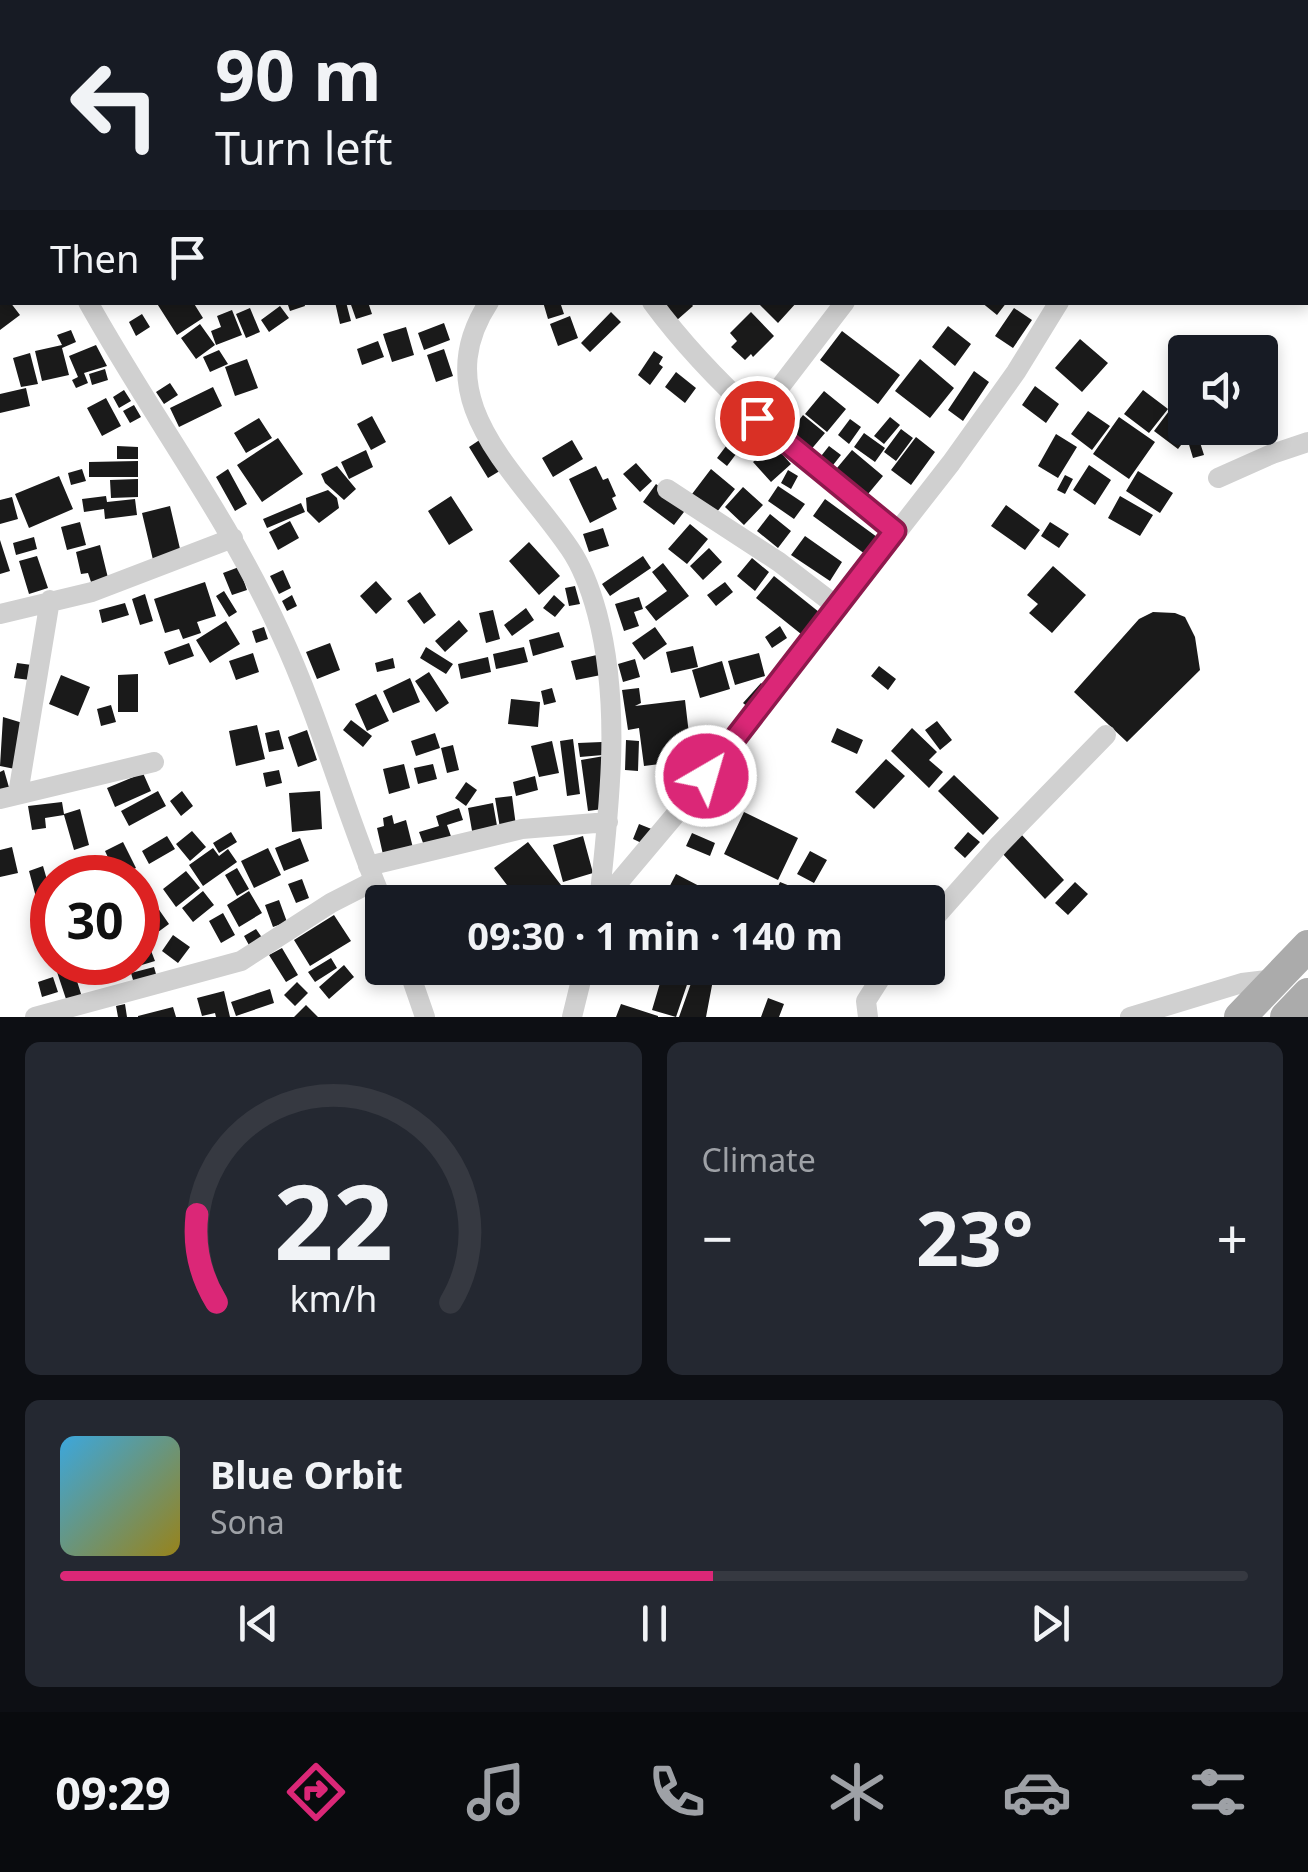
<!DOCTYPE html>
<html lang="en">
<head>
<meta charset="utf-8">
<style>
  :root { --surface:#171b24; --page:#242831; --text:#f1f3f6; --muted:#9ea1a6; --line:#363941; --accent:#db2777 }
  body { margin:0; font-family:"Noto Sans",sans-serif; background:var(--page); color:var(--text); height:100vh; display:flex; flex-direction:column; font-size:38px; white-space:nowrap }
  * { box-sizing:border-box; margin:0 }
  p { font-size:32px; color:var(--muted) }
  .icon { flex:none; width:55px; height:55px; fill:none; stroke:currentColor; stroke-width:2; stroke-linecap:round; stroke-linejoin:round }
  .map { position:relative; height:1017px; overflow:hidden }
  .details { display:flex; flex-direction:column; gap:25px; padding:25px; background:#0d0f14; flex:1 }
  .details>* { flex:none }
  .hud { position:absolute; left:0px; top:0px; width:1310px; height:305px; box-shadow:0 5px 15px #0003; background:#171b24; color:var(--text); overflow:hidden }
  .tools { position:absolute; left:1168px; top:335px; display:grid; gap:20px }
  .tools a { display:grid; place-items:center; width:110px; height:110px; border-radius:10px; background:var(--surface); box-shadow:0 5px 15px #0003; font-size:50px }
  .speed { position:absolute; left:30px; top:855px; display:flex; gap:20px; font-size:50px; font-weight:700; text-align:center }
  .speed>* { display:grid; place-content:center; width:130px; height:130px; border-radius:50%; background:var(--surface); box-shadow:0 5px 15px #0003; line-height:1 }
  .speed .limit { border:15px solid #d22; background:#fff; color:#111 }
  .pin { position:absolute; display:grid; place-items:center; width:85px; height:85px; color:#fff; margin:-42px; border:5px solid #fff; border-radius:50%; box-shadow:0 2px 10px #0007 }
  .me { position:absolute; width:110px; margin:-55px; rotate:38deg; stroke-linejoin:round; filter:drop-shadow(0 0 8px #0008) }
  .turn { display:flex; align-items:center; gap:35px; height:210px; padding:0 50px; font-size:45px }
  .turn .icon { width:130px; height:130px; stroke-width:2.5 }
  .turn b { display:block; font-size:70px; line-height:85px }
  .then { display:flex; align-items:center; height:95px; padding:0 50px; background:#0003; gap:20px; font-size:38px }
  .big { font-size:75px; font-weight:700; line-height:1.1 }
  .details .tile { flex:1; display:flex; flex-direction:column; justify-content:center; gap:15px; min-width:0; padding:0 35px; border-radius:15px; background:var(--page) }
  .details .dial { align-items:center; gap:0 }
  .dial svg { height:260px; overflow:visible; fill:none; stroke:var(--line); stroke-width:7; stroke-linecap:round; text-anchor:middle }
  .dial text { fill:var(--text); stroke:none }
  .song { display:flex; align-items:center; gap:30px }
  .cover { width:120px; height:120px; border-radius:15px; background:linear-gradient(135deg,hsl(200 70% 55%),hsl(50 70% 35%)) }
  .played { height:10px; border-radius:5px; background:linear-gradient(90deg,var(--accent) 55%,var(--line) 55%) }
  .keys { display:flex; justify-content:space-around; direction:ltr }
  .heat { display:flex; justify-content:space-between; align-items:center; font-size:55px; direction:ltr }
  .details .tiles { flex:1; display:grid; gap:25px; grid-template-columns:1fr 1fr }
  .tile:last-child { grid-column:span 2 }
  .trip { position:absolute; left:365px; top:885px; width:580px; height:100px; border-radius:10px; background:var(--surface); box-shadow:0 5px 15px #0003; font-weight:700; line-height:100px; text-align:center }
  .menu { display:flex; height:160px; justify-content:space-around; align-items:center; background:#090b0e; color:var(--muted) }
  .menu .icon { width:70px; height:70px }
  .menu .current { color:var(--accent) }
  .menu b { font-size:45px; color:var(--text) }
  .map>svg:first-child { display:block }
  .building { fill:#1a1a1a }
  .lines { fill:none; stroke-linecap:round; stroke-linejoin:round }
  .street { stroke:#d0d0d0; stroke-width:20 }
  .primary { stroke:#ababab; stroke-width:32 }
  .route-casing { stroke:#8e194d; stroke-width:25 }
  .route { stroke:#db2777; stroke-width:18 }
</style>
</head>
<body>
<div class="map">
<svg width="1308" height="1017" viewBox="0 0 1308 1017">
  <rect width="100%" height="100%" fill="#fff"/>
  <path class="building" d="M0 302H10L20 315 0 330Z
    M156 302H193L203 318 177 335Z
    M287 302H304L305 306 290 311Z
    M335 302H346L351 321 340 324Z
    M350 302H368L372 314 356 319Z
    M543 302H560L564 314 548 319Z
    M667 302H690L693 306 669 327 656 312Z
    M757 302H797L778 323Z
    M981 302H1007L997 315Z
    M280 306 289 318 269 332 261 320Z
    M250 308 260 332 246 338 236 314Z
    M1014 308 1032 320 1013 348 995 336Z
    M232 310 242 335 216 345 211 331 221 327 217 316Z
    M611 312 621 322 590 352 581 343Z
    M751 312 774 336 753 357 751 354 745 360 731 347 737 341 730 333Z
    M142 314 150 327 136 336 129 322Z
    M570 316 578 338 558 346 550 324Z
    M444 323 450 340 424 350 418 333Z
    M200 324 215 345 196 359 181 338Z
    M948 326 971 344 955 366 932 347Z
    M406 327 414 355 392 362 383 334Z
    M71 330 76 342 62 348 69 375 42 381 35 351 62 345 57 335Z
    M842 331 900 375 878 404 820 360Z
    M1080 339 1108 363 1082 392 1055 368Z
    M378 341 384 357 362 365 357 349Z
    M96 345 107 366 84 373 88 383 76 388 72 380 78 377 69 356Z
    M444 349 453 376 436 382 427 355Z
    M219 350 228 364 210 372 203 357Z
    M654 351 663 357 659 364 663 367 650 385 638 375Z
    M30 353 38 384 21 387 13 358Z
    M247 359 258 388 235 396 225 367Z
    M920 359 954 388 930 418 895 391Z
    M105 369 108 380 92 385 89 374Z
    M974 371 989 382 963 421 948 410Z
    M676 372 696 388 685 403 665 387Z
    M170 383 178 395 164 404 156 392Z
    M1035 386 1059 404 1046 423 1022 405Z
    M213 387 222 406 179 427 170 408Z
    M26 388 30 406 0 413V394Z
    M124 390 131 401 119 408 113 397Z
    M1143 390 1168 409 1149 433 1124 414Z
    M824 391 846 409 827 432 805 414Z
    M106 398 121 426 102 436 87 408Z
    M134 405 141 417 130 423 123 411Z
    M1088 411 1110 426 1092 450 1071 434Z
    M1169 411 1185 423V428H1194L1178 449 1154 431Z
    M803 415 825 433 804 458 783 441Z
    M372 416 386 442 371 450 357 424Z
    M890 417 900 425 884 444 874 436Z
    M1119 417 1155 442 1129 479 1093 454Z
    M259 418 272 438 246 453 234 433Z
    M850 419 861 427 849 444 838 435Z
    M901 429 913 438 896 461 884 452Z
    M864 433 885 448 875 462 854 447Z
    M1197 433 1204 455 1193 458 1187 438Z
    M1056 434 1077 447 1058 478 1038 466Z
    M484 437 503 469 488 478 469 447Z
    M733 437 743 445 727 466 717 458Z
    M916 437 935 452 911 485 891 470Z
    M278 438 303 474 262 502 237 465Z
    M572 440 583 459 553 477 542 458Z
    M773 444 791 464 771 482 753 462Z
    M117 446 138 447V459H117Z
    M829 446 841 455 826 474 814 465Z
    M366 450 373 467 349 479 341 462Z
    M852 450 883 476 858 506 827 480Z
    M138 461V477H89V462Z
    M636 463 652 481 640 492 623 474Z
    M1089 465 1111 480 1095 505 1073 490Z
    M337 466 356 489 344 500 325 483 321 474Z
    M596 466 603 480 608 478 616 496 612 498 617 509 590 523 569 479Z
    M82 469 86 481 71 485 68 473Z
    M228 469 247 504 235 511 216 477Z
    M711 469 735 489 713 517 689 498Z
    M788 470 798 476 791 489 781 483Z
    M1138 471 1173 493 1160 513 1126 491Z
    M1065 475 1073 479 1065 494 1057 490Z
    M59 476 73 509 29 528 15 494Z
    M138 479V497L111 498 110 480Z
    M656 484 687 508 674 525 643 502Z
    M778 486 805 504 794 519 768 501Z
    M743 487 763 505 744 525 725 507Z
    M328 490 337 498 339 508 319 523 307 511 306 498Z
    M106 496 107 502 135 499 137 515 105 519 104 509 84 512 82 499Z
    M451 496 473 530 449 545 428 511Z
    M1120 496 1153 515 1140 536 1108 518Z
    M12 497 18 519 0 524V500Z
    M825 499 877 537 865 554 813 516Z
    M301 503 305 512 267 528 263 519Z
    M1006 505 1040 530 1025 550 991 526Z
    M170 506 181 553 153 560 142 513Z
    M770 514 791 531 778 548 757 531Z
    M290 521 299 538 278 550 269 532Z
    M80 522 86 545 67 550 61 527Z
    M1050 522 1069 534 1059 548 1041 536Z
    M690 524 708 539 687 564 668 549Z
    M603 528 609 546 589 552 583 534Z
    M805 536 842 562 830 581 791 555Z
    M34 537 37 549 16 555 13 543Z
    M0 540 10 571 0 574Z
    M529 542 560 576 539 595 509 561Z
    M100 545 108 578 91 582 88 573 81 574 76 552Z
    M709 548 722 562 703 580 690 566Z
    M37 556 48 588 29 594 19 561Z
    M643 556 651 568 610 596 602 584Z
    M752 558 769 572 755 591 737 576Z
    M663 563 689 596 656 621 645 607 667 591 652 572Z
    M1053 566 1086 595 1052 633 1029 613 1038 604 1027 595Z
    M239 567 247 590 232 595 223 573Z
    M283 570 291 588 279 594 270 576Z
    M774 576 819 612 801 634 756 598Z
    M376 581 392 599 376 614 360 596Z
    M205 582 216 616 197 622 201 633 183 639 179 629 165 633 154 599Z
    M725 582 733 592 716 606 707 595Z
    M575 586 580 604 569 606 565 588Z
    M224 591 237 612 229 617 216 596Z
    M420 592 436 615 424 624 407 601Z
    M145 594 153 621 140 625 132 599Z
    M292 595 297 606 287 611 282 601Z
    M554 595 565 605 555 617 543 608Z
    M639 597 643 609 634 612 639 626 624 631 615 604Z
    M125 603 129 615 102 623 99 610Z
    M526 608 534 620 512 636 504 625Z
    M493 610 500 639 486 643 479 613Z
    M1153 612 1175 613 1185 617 1195 637 1200 670 1127 742 1074 692 1139 619Z
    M459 620 468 631 445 652 435 641Z
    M226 621 240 644 210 663 196 640Z
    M780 626 787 638 772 648 765 637Z
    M264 627 268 639 256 643 252 631Z
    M655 627 667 644 644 660 632 643Z
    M559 632 564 647 533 656 529 640Z
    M189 643 194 656 169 665 164 652Z
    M330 643 340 670 317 679 306 652Z
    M693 646 698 667 671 673 666 652Z
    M426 647 453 664 446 674 420 658Z
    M524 647 528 662 496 669 493 654Z
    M253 653 259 672 236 680 229 661Z
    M759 653 765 676 735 685 728 661Z
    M601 654 606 674 576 680 571 661Z
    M488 657 491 672 461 679 458 664Z
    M393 658 395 668 377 672 375 663Z
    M635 659 640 677 623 682 618 664Z
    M722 661 730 689 700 698 692 670Z
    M17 663 32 665 30 680 14 678Z
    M879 666 896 679 888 690 871 676Z
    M429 672 449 703 436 712 415 681Z
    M138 674V712H118V675Z
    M61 675 90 687 78 716 49 704Z
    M410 678 420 702 393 713 383 691Z
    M761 683 775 695 757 715 743 703Z
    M552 688 556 702 544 705 541 691Z
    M639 688 641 703 635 706 685 700 692 760 644 766 639 728 628 730 622 690Z
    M376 694 389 721 367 731 355 704Z
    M511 699 540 702 538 727 508 724Z
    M111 705 116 722 101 726 97 709Z
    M3 717 26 724 15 769 0 766Z
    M351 720 372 736 363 747 343 730Z
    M937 721 952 740 940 750 925 730Z
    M257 725 265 759 236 766 229 731Z
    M837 728 863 740 857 754 831 742Z
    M912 728 937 752 929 760 943 772 929 788 891 751Z
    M279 730 284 749 269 752 265 733Z
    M307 730 317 760 298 767 288 737Z
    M435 733 440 748 416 756 411 741Z
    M573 739 580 794 567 796 560 741Z
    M626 740 639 741 638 771 625 770Z
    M552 741 559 773 539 777 531 746Z
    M602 742 603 755 580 757 578 743Z
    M453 745 459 770 447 773 441 748Z
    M610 755 617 807 588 811 581 760Z
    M886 759 905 776 874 809 855 792Z
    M404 764 410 788 389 794 383 769Z
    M433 764 437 779 418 784 414 768Z
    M4 770 10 791 0 793V772Z
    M279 770 282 783 266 787 263 773Z
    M143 773 151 791 115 807 107 788Z
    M954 775 999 818 983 835 938 791Z
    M535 776 538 790 516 796 513 782Z
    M466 782 477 790 466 806 455 798Z
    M158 791 166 806 129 826 121 811Z
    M182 791 193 806 181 816 170 801Z
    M320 791 322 829 292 832 289 793Z
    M512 796 516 826 500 828 495 798Z
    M62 802 64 814 80 809 89 845 74 850 64 815 45 818 46 828 32 830 28 806Z
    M493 803 499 837 474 842 468 808Z
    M459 808 463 820 447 825 453 842 426 851 419 832 439 826 436 816Z
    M744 812 798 838 778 880 724 854Z
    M392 815 394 824 406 820 414 852 384 859 377 828 384 826 383 818Z
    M639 824 654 830 648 846 633 839Z
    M192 831 206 847 190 861 176 844Z
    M231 832 237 842 219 853 213 843Z
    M968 832 980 842 965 858 954 848Z
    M692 833 715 843 710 856 686 846Z
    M1020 833 1064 880 1045 899 1001 852Z
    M167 836 175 849 149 864 142 851Z
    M583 836 593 873 563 882 553 845Z
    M300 838 309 861 284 871 275 848Z
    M123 842 136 868 117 877 105 851Z
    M528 842 561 885 538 902H520L494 868Z
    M12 847 18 873 0 877V850Z
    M213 848 219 856 228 849 237 862 203 886 189 865Z
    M268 848 281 875 254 888 241 861Z
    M810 851 827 860 814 883 797 874Z
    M43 866 52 897 37 901 29 871Z
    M237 868 249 889 237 896 225 875Z
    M186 871 200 888 176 907 163 889Z
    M676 874 705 889 698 902H675L664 897Z
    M302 879 309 898 296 903 288 884Z
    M780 882 795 888 789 902H771Z
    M1075 882 1088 894 1068 915 1055 903Z
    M203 891 214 905 193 922 182 908Z
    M249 891 262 913 239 927 227 905Z
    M148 894 169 924 154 935 138 911V901Z
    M279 900 287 922 273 927 265 905Z
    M223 913 235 935 221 943 209 921Z
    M334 915 351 941 310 966 294 940Z
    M256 929 263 939 250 947 244 936Z
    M173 935 190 947 178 963 162 951Z
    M150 948 155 961 122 971 119 962H138V952Z
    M282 948 298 975 286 982 269 955Z
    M331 958 337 968 315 982 308 972Z
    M71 962 82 997 67 1002 55 966Z
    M344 965 354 977 329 999 319 987Z
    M154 967 158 981 135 987 131 973Z
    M649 968 692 970 676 1017 652 1010 660 983 645 978Z
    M695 972 713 980 706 1017H679Z
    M53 977 58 992 42 997 38 982Z
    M297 982 308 993 295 1006 284 995Z
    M270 989 274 1003 236 1016 231 1002Z
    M224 991 230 1017H216L215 1013 202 1016 197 998Z
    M768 998 784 1004 779 1017H761Z
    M125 1004 127 1017H118L116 1006Z
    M621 1004 658 1016V1017H616Z
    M306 1005 318 1017H294Z
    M173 1007 176 1017H138V1016Z"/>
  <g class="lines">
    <path class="street" d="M105 2V0
      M653 2 658 0
      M1308 200V201
      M0 247 2 246
      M88 302C150 414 227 515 280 632 321 720 345 813 383 902
      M489 302C424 401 519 473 570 549 583 568 591 591 597 613 622 707 609 808 599 902
      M652 302C718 392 808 462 895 531
      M757 417 845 302
      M1218 478 1272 454 1308 442
      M667 489 779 562 839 608
      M0 614 92 592 233 538
      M18 794 50 600
      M0 799 154 762
      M368 866 522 829 608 822
      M602 902 692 795 951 463 1016 372 1059 302
      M928 925 999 845 1106 735
      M408 968 425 1017
      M35 1017 241 961 331 903 374 881
      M572 1017 584 968
      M868 1017 866 1001 887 968
      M1130 1017 1242 983 1275 979"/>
    <path class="primary" d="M1240 1017 1308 946
      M1286 1017 1308 994"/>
  </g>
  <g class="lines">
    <g class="route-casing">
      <path id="route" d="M706 776 895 531 757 418"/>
    </g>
    <use href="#route" class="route"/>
  </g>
</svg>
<div class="tools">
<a><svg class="icon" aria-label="sound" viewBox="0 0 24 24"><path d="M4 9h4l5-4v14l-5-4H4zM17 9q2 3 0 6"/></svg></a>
</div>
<div class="speed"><div class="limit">30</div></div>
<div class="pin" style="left:757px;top:418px;background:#d93025"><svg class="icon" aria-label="arrive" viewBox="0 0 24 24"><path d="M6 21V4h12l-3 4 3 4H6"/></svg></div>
<svg class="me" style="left:706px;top:776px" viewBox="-20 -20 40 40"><circle r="17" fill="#db2777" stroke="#fff" stroke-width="3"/><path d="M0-11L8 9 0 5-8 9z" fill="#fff"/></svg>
<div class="trip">09:30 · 1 min · 140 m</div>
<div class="hud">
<div class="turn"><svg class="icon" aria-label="left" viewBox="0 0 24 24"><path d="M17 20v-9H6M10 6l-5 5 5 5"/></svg><div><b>90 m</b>Turn left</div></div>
<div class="then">Then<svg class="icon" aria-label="arrive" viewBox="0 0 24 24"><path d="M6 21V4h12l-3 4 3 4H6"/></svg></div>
</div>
</div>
<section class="details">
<div class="tiles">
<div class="tile dial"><svg viewBox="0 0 100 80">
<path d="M14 69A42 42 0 1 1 86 69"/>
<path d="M14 69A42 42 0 0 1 8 42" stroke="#db2777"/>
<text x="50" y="56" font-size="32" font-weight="700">22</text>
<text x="50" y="72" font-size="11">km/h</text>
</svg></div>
<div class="tile"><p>Climate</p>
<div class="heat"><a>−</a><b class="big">23°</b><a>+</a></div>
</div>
<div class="tile">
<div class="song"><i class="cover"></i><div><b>Blue Orbit</b><p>Sona</p></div></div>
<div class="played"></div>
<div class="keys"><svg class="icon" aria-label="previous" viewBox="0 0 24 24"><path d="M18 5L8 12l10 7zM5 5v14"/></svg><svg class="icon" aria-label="pause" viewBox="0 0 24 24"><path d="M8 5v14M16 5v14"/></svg><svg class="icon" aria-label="next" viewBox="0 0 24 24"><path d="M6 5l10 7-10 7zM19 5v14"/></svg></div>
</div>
</div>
</section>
<nav class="menu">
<b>09:29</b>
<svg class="icon current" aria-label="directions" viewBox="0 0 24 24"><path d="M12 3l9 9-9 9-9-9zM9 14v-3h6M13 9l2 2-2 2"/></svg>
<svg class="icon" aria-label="music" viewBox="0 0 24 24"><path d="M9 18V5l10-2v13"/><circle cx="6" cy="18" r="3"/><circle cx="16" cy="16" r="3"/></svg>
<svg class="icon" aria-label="phone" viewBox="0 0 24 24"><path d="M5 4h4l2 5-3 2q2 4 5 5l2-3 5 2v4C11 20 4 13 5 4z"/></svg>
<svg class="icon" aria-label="climate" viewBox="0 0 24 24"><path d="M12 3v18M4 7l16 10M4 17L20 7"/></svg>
<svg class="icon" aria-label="car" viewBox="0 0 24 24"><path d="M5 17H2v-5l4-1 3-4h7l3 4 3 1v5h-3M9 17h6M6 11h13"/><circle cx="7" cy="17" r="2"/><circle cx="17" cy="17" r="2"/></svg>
<svg class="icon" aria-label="filters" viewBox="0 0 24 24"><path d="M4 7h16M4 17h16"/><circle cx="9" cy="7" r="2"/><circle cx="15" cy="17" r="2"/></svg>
</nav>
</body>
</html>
